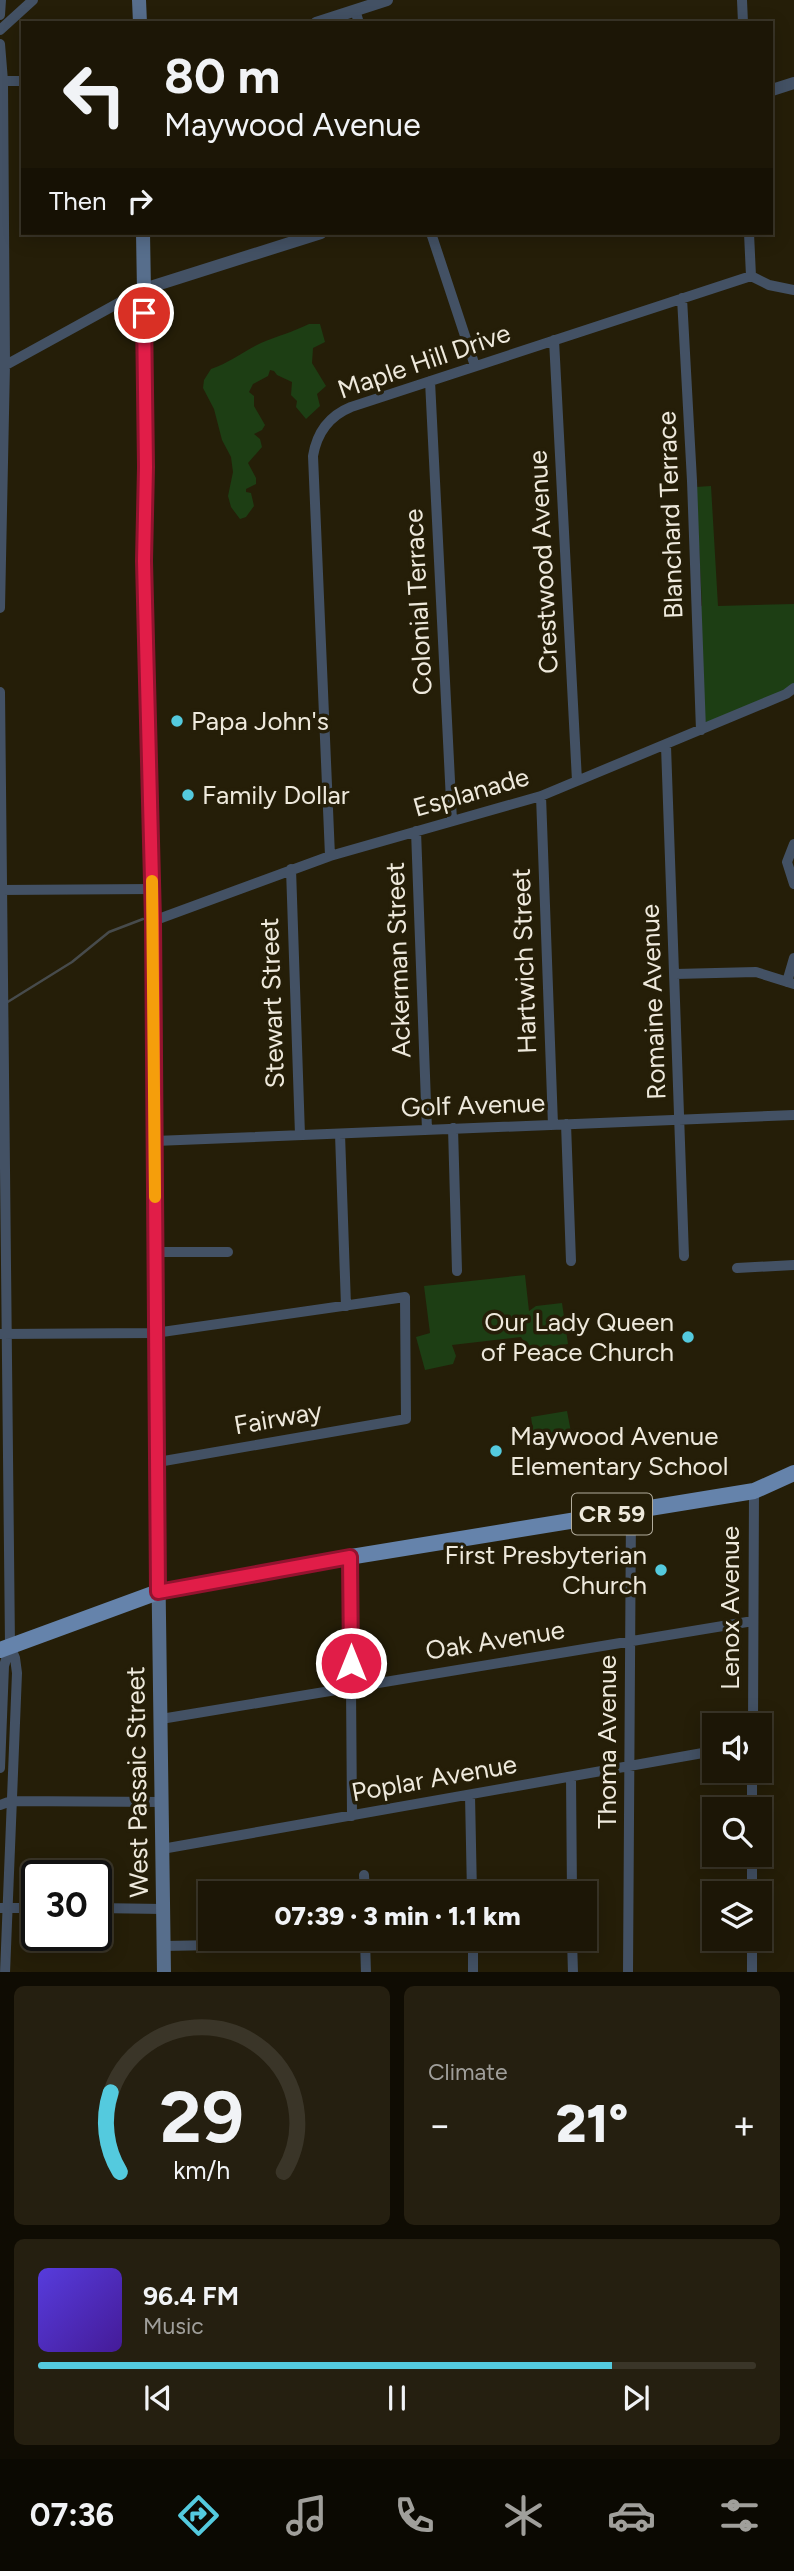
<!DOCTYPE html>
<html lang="en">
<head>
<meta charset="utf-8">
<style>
  :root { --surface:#1c1606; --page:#251f10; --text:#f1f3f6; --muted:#a09f9b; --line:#3a3528; --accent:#54cade }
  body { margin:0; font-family:Figtree,sans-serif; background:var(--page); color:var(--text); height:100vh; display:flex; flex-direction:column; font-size:26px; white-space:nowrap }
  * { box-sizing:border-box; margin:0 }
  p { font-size:23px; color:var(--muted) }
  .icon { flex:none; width:38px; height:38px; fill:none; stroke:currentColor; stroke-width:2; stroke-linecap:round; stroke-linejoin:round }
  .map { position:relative; height:1972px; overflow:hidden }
  .drawer { display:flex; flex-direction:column; gap:14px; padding:14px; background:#0f0c03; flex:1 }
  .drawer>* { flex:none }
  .banner { position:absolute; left:21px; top:21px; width:752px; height:214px; border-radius:0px; box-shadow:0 4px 18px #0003,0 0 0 2px var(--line); background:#1c1606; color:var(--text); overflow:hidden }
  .controls { position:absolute; left:702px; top:1713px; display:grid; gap:14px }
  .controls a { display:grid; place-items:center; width:70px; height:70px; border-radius:0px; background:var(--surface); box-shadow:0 4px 18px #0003,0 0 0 2px var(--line); font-size:35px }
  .speed { position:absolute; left:21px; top:1860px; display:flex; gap:14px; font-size:35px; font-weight:700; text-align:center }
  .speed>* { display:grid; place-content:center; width:91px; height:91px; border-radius:50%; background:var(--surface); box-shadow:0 4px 18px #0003,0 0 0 2px var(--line); line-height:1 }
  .speed .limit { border:4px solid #111; border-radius:10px; background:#fff; color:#111 }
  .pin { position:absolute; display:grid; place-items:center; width:60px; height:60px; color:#fff; margin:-30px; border:4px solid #fff; border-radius:50%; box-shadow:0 2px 7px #0007 }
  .me { position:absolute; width:77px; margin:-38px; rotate:0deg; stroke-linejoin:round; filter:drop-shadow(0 0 5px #0008) }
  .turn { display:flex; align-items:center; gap:24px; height:147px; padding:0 28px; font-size:32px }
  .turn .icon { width:91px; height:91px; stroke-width:2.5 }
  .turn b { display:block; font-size:49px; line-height:60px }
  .then { display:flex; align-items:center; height:66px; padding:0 28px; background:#0003; gap:14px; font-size:26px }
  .big { font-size:52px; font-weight:800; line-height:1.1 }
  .drawer .widget { flex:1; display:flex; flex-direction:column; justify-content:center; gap:10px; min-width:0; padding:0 24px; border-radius:10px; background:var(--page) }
  .drawer .dial { align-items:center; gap:0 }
  .dial svg { height:182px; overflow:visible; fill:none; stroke:var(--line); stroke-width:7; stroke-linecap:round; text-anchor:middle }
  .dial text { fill:var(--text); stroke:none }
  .song { display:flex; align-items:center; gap:21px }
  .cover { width:84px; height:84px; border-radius:10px; background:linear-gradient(135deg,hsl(250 70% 55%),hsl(260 70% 35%)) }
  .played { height:7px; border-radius:4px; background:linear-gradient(90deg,var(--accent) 80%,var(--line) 80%) }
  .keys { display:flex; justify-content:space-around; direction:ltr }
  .heat { display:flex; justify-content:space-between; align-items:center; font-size:38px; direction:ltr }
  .drawer .tiles { flex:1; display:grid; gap:14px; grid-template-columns:1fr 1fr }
  .widget:last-child { grid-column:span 2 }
  .trip { position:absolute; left:198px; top:1881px; width:399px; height:70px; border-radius:0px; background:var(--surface); box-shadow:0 4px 18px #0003,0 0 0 2px var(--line); font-weight:800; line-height:70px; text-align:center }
  .tab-bar { display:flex; height:112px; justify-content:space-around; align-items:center; background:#0b0902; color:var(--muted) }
  .tab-bar .icon { width:49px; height:49px }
  .tab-bar .selected { color:var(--accent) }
  .tab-bar b { font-size:32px; color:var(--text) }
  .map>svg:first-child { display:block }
  .green { fill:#1d3e14 }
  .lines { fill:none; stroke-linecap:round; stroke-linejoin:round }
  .stream { stroke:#474b4c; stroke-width:2.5 }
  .minor { stroke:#435164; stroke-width:10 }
  .tertiary { stroke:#435164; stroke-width:12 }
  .secondary { stroke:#576e8c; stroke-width:14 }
  .primary { stroke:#6583ab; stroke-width:16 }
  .route-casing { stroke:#92132f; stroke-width:18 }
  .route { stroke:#e11d48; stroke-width:12 }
  .slow { stroke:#f59e0b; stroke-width:12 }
  .poi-dot { fill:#54cade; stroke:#251e08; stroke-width:2.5 }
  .labels { text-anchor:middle; stroke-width:7; stroke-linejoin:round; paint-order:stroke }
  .shield { fill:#251e08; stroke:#b2ac9c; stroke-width:2 }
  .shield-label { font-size:24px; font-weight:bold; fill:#eee9dc }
  .street-label { font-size:26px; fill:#eee9dc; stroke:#251e08 }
  .poi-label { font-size:26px; fill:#eee9dc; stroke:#251e08; text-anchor:start }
</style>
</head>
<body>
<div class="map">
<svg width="794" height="1973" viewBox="0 0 794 1973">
  <rect width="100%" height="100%" fill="#251e08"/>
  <path class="green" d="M309 324H320L325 342 313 348 312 363 326 386 317 394 320 406 306 419 296 407 297 401 291 395 292 382 277 375 274 371 270 370 268 376 253 384 249 392 254 396V406L265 425 262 430 254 434 260 439 262 447 248 463 256 478V484L246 489V492L251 493 254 506 246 517 240 519 231 507 228 496 233 472 231 457 222 440 214 409 203 388 204 380 211 369C229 363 244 351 261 343 277 336 293 332 309 324Z
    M711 486 718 606 794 604V688L701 730 697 606H702L696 487Z
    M525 1275 529 1311 536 1306 562 1303 568 1344 529 1350 521 1337 452 1345 456 1356 453 1364 425 1370 416 1337 430 1333 424 1286Z
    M567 1411 571 1432 534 1438 531 1417Z"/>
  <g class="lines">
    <path class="stream" d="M6 1003 72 962 109 932 143 919"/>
    <path class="minor" d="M742 0 743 23
      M355 10 359 23
      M0 15 1 0
      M0 30 33 0
      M0 44 3 81 5 365 0 608
      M0 81H23
      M431 233 475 366
      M749 233 751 276
      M682 298 692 481 701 730
      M554 340 577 781
      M2 367 144 289
      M430 381 452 821
      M0 692 10 1646 15 1658 17 1673 5 1973
      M666 746 684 1256
      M541 796 553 1125
      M416 831 427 1130
      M794 844 787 862 794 884
      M330 856 313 456C317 432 329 416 351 407L751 276 769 285 794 290
      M291 869 300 1135
      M0 890 152 889
      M153 921 330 856 541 796 786 694 794 688
      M675 974 756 972 794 984
      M787 982 794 958
      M566 1124 571 1261
      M453 1128 457 1271
      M340 1134 346 1306
      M155 1141 794 1115
      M156 1252H228
      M737 1268 794 1265
      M1 1334 155 1333 405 1297 406 1419 158 1462
      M350 1557 352 1816
      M161 1719 753 1621
      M753 1726 754 1491
      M0 1768 4 1666 10 1646
      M571 1777 572 1894
      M470 1795 472 1894
      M0 1805 11 1801 162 1802
      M752 1810V1771
      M162 1849 714 1751
      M364 1875 365 1894
      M752 1894V1855
      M0 1908H37
      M96 1908 163 1909
      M365 1939 366 1973
      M473 1939V1973
      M572 1939 573 1973
      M164 1946 365 1942
      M628 1973 631 1511
      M752 1973V1939"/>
    <path class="tertiary" d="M316 23 387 0
      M772 90 794 83
      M144 289 321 233"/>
    <path class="secondary" d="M139 0 140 23
      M143 233 147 467 144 561 153 921 155 1333 164 1973"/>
    <path class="primary" d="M0 1650 158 1592 350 1557 754 1491 794 1473"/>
  </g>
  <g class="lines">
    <g class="route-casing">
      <path id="route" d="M144 313 146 467 144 561 153 921 158 1592 350 1557 351 1663"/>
    </g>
    <use href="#route" class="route"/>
    <path class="slow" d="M152 881 155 1197"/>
  </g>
  <g class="poi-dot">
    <circle cx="177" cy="721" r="7"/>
    <circle cx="188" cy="795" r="7"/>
    <circle cx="688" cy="1337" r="7"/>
    <circle cx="496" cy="1451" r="7"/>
    <circle cx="661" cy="1570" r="7"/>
  </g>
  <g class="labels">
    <rect class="shield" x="572" y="1493.5" width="80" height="41" rx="5"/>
    <g class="shield-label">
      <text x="612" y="1522">CR 59</text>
    </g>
    <g class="street-label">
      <text transform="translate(424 361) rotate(-19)" y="9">Maple Hill Drive</text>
      <text transform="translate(670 515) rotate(-92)" y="9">Blanchard Terrace</text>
      <text transform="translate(543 562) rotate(-93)" y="9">Crestwood Avenue</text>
      <text transform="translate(418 602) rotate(-93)" y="9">Colonial Terrace</text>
      <text transform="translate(471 792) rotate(-16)" y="9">Esplanade</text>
      <text transform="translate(398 960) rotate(-92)" y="9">Ackerman Street</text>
      <text transform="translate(524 961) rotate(-92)" y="9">Hartwich Street</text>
      <text transform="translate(653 1002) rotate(-92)" y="9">Romaine Avenue</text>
      <text transform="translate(272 1003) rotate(-92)" y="9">Stewart Street</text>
      <text transform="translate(473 1105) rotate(-2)" y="9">Golf Avenue</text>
      <text transform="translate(278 1418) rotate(-10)" y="9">Fairway</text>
      <text transform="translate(730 1608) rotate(-90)" y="9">Lenox Avenue</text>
      <text transform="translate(495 1640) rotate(-9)" y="9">Oak Avenue</text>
      <text transform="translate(607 1742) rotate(-90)" y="9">Thoma Avenue</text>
      <text transform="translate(434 1778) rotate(-10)" y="9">Poplar Avenue</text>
      <text transform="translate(137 1782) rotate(-91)" y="9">West Passaic Street</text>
    </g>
    <g class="poi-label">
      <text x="191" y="730">Papa John's</text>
      <text x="202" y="804">Family Dollar</text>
      <text x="674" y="1331" text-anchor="end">Our Lady Queen<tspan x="674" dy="30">of Peace Church</tspan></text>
      <text x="510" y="1445">Maywood Avenue<tspan x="510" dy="30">Elementary School</tspan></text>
      <text x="647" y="1564" text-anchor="end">First Presbyterian<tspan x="647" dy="30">Church</tspan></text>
    </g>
  </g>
</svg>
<div class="controls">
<a><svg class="icon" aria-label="sound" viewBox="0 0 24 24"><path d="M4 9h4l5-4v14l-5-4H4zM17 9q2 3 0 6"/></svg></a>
<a><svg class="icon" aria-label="search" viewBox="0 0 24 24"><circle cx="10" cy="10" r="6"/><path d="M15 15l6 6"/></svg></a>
<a><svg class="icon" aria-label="layers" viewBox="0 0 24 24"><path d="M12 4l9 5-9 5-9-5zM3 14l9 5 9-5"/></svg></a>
</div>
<div class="speed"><div class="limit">30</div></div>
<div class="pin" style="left:144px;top:313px;background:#d93025"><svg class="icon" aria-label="arrive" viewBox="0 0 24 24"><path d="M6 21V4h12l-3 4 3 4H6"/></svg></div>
<svg class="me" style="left:351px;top:1663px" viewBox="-20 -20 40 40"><circle r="17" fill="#e11d48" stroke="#fff" stroke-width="3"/><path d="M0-11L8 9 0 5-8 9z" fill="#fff"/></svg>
<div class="trip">07:39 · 3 min · 1.1 km</div>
<div class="banner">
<div class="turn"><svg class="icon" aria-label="left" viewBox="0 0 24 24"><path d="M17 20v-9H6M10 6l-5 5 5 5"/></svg><div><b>80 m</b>Maywood Avenue</div></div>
<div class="then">Then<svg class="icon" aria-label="right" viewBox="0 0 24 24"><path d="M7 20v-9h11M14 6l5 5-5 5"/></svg></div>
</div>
</div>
<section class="drawer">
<div class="tiles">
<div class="widget dial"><svg viewBox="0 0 100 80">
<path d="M14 69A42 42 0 1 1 86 69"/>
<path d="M14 69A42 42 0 0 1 10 34" stroke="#54cade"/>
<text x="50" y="56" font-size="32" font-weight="700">29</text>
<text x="50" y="72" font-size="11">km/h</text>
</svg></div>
<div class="widget"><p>Climate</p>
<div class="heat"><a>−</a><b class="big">21°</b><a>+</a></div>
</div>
<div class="widget">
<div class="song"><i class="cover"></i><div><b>96.4 FM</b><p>Music</p></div></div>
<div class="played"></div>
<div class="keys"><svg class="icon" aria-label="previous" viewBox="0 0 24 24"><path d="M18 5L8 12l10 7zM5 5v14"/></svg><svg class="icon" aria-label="pause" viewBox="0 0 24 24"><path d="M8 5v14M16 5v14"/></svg><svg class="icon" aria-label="next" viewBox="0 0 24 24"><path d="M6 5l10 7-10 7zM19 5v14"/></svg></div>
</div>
</div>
</section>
<nav class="tab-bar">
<b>07:36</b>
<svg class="icon selected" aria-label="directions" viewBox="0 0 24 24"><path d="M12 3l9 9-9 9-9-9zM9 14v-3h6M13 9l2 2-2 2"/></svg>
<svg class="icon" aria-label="music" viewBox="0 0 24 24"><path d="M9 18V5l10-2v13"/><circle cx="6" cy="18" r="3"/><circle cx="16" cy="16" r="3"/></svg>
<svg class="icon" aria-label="phone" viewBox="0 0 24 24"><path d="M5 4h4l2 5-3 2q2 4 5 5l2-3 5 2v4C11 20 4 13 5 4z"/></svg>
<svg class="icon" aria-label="climate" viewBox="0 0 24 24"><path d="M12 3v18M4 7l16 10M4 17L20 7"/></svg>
<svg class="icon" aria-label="car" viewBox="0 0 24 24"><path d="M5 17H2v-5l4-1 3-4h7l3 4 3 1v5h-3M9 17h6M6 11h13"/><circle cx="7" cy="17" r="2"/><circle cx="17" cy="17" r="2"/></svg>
<svg class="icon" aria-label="filters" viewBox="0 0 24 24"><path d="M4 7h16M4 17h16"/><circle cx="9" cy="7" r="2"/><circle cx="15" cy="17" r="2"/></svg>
</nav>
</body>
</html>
